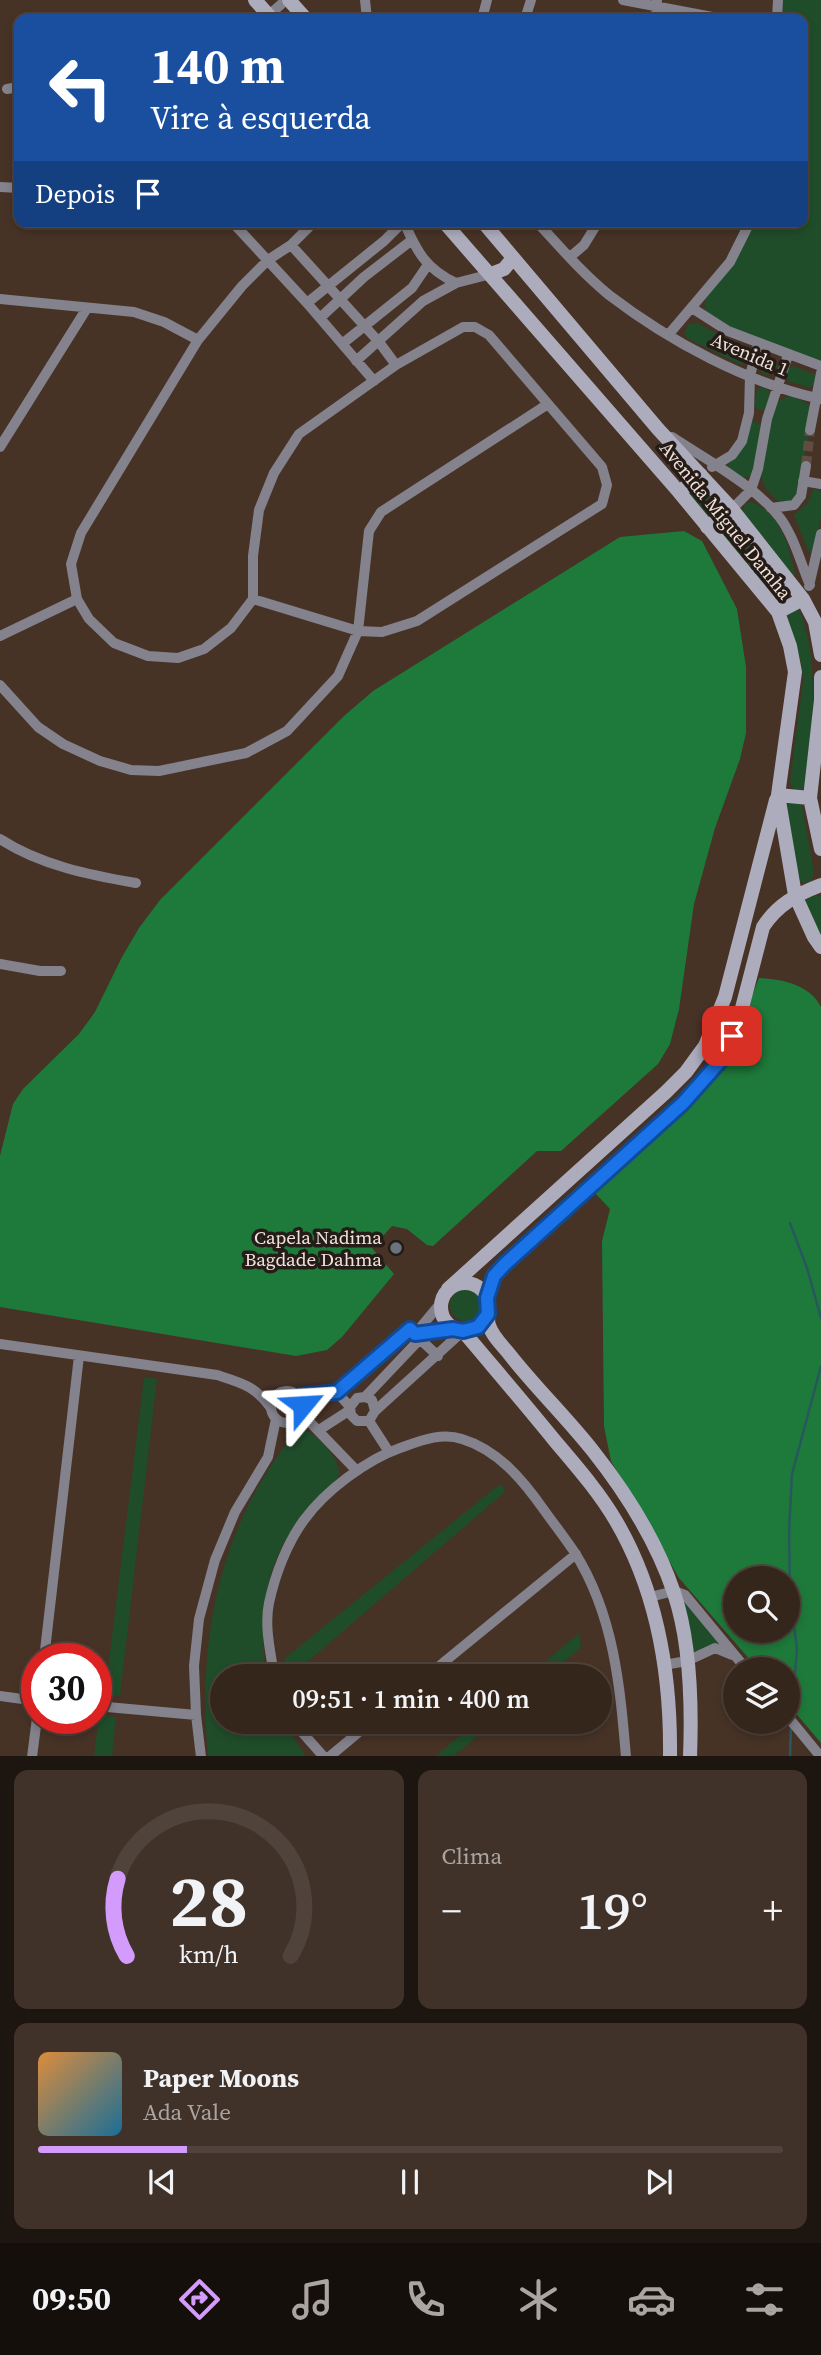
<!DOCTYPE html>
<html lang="pt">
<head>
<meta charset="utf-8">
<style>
  :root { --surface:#35261c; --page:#403229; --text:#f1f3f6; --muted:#aaa5a3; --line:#4f433b; --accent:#d39cfc }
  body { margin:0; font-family:"Source Serif 4",serif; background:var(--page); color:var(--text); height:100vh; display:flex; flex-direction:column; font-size:26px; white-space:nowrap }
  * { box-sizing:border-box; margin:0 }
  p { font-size:23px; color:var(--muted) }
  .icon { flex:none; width:38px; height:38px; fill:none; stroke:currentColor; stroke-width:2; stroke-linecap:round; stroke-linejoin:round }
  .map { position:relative; height:1756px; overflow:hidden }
  .side { display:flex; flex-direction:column; gap:14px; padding:14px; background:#1d150f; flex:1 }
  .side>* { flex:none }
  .hud { position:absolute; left:14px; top:14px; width:794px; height:214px; border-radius:14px; box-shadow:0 4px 10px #0003,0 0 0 2px var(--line); background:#1a4fa0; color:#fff; overflow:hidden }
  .controls { position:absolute; left:723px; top:1566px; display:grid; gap:14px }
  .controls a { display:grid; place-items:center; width:77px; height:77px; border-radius:50%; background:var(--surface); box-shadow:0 4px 10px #0003,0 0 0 2px var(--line); font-size:35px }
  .speed { position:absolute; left:21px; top:1643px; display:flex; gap:14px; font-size:35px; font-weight:700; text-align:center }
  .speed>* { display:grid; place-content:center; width:91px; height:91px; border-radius:50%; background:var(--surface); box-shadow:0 4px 10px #0003,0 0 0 2px var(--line); line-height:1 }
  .speed .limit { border:10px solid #d22; background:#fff; color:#111 }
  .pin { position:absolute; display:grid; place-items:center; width:60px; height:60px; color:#fff; margin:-30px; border-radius:14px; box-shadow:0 4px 10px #0006 }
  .me { position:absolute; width:77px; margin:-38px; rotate:63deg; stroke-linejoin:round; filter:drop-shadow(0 0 5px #0008) }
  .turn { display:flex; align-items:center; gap:24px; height:147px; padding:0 21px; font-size:32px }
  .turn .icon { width:91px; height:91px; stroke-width:2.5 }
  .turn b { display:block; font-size:49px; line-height:60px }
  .then { display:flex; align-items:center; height:66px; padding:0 21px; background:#0003; gap:14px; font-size:26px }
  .big { font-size:52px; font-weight:600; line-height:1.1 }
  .side .widget { flex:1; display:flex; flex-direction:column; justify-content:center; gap:10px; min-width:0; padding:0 24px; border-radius:14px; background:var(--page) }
  .side .dial { align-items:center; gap:0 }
  .dial svg { height:182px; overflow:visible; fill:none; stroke:var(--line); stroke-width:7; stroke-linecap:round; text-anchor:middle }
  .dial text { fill:var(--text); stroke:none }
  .song { display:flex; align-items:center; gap:21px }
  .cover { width:84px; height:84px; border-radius:10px; background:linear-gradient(135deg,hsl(30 70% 55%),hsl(200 70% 35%)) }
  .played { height:7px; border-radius:4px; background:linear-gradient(90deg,var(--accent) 20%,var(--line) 20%) }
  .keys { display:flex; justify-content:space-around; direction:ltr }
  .heat { display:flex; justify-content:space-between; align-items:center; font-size:38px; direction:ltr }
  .side .tiles { flex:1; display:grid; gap:14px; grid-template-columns:1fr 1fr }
  .widget:last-child { grid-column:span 2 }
  .trip { position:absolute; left:210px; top:1664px; width:402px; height:70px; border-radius:35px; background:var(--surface); box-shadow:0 4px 10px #0003,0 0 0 2px var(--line); font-weight:600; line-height:70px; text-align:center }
  .tab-bar { display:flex; height:112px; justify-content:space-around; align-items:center; background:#150f0b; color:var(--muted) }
  .tab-bar .icon { width:49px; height:49px }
  .tab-bar .current { color:var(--accent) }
  .tab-bar b { font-size:32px; color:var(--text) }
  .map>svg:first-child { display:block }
  .green { fill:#1f4d2a }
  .forest { fill:#1e7a3a; fill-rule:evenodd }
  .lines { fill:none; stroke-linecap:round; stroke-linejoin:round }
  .stream { stroke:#28585d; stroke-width:2.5 }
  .street-tunnel { stroke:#604c41; stroke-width:10; stroke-dasharray:10 5; stroke-linecap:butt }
  .street { stroke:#83828d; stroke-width:10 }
  .secondary { stroke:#adacbd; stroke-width:14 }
  .route-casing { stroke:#114b97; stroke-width:18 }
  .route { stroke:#1a73e8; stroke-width:12 }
  .worship-dot { fill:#6b7280; stroke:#261c17; stroke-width:2.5 }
  .labels { text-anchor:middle; stroke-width:7; stroke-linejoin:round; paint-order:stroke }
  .street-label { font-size:19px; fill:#f0e2da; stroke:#261c17 }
  .poi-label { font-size:19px; fill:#f0e2da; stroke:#261c17; text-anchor:end }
</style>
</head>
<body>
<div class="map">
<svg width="821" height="1757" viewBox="0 0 821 1757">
  <rect width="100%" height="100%" fill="#473226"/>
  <path class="green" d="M781 0H821V361C800 355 718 329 707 313 703 308 705 301 706 296L753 222H803V19H780Z
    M697 323 747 349 751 353 748 361 741 365 687 338C683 333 685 329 689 324Z
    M759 366a9 9 0 1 1 18 0a9 9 0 1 1-18 0Z
    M793 366 814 374 816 380 810 388 788 381 786 375 788 369Z
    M762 386 770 392 766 408 762 411 754 406 757 390Z
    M789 396C797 398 808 401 812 411 814 417 798 491 794 500L780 503 766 490 760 474 773 404Z
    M753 421 760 424 761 428 753 475 744 478 730 469 727 464 749 423Z
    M696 487 702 488 718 509 713 518 705 517 689 497 691 491Z
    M813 489 821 491V517L813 553 809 552 794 515 808 503Z
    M751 502C779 510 790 548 795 575L793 576 741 514 745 504Z
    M727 522 733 526 786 587 789 594 787 602H777L719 532 721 525Z
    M795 609 800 611C821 668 812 729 805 788L797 791 791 785 790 781 803 681 802 666 786 613Z
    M788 800H799L802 806 814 872 811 881 806 883 799 881 785 803Z
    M816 895 821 897V939L804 903 807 899Z
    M450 1305a16 16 0 1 1 32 0a16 16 0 1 1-32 0Z
    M144 1377 157 1379 120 1696 105 1694Z
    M301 1430C316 1430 340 1459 339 1474 330 1495 307 1511 293 1529 263 1570 258 1628 267 1676H222V1722H283L306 1756 208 1757C199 1659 212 1563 264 1477 273 1462 284 1447 294 1433Z
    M500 1484 506 1491 291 1676H287L284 1659Z
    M681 1600H685L717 1639 718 1644 704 1654 691 1649Z
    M579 1633 581 1647 547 1676H529Z
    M99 1715 116 1717 112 1756H94Z
    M476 1722H494L454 1756H436Z"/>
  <path class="forest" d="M684 531 702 541 737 609 746 667V733L740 759 715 828 694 904 679 1009 670 1044 658 1064 561 1151H537L433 1246 427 1245 407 1229 392 1226 372 1248 394 1274 342 1337 327 1350 296 1356 0 1307V1156L13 1104 23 1089 79 1034 95 1012 122 957 139 928 160 900 344 716 373 691 620 537Z
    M759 978C781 979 810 984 821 1007V1743L788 1704V1670L758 1669 679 1578 611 1461 604 1426 602 1241 610 1209 596 1194 594 1185 724 1066ZM735 1578H788V1631H735Z"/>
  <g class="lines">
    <path class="stream" d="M790 1223 807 1268 821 1318
      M792 1710 797 1649 790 1595 789 1531 792 1474 821 1366
      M790 1757 791 1726"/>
    <path class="street-tunnel" d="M806 466 810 430"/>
    <path class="street" d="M365 0 367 19
      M623 0 723 19
      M269 15 286 0
      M482 19 487 0
      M525 19 531 0
      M656 19 657 0
      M777 19 778 0
      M7 89 19 87
      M0 187 19 188
      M230 222 235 225 307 303 374 381
      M404 222C417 252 426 269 456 283L491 274
      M537 222C560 247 583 274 609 295 669 341 747 383 821 399
      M291 245 379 342 396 365
      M570 257 584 245 598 222
      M0 299 134 312 164 322 198 340
      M307 303 384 241 403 222
      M692 308 728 331 821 366
      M320 318 364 277 412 240
      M669 334 730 262 750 222
      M342 344 412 288 427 266
      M356 361 423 301 456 283
      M810 430 821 373
      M672 437C705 459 769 493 787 529 797 546 802 567 810 585
      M0 447 87 308
      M712 467 732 455 742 441 749 413 750 376 758 344
      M803 481 821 484
      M771 508 794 505 801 496 806 466
      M732 509 751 490 758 469 767 419 788 355
      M809 586 821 534
      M253 599 358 631 382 632 417 621 602 504 607 485 602 467 489 335 475 327H463L396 365 299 434 274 473 259 510 253 556V599L231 628 204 649 178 658 148 656 114 643 89 619 77 599 71 564 81 533 198 340 242 286 268 260 291 245 314 222
      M0 636 77 599
      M0 685 38 727 63 744 100 761 131 770 159 771 246 753 287 731 338 676 358 631 369 531 381 512 548 404
      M0 839C40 865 89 875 136 883
      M0 964 40 971H61
      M440 1304 415 1334 453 1329
      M0 1344 217 1375C242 1383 255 1386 271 1408
      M271 1407a16 16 0 1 1 32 0a16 16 0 1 1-32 0Z
      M337 1392 350 1407 351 1415 357 1421H369L375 1411 372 1400 365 1397 357 1398 350 1407
      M300 1396 337 1392 410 1330 438 1356
      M365 1397 420 1339
      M375 1411 463 1331
      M302 1414 357 1471
      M369 1421 389 1452
      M319 1430 350 1410
      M650 1597 674 1591 685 1595 747 1670
      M44 1659 79 1356
      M664 1665 687 1661 715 1648 732 1655
      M274 1676C271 1653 264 1627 269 1603 275 1575 287 1543 304 1520 325 1491 366 1460 400 1448 420 1441 441 1432 462 1439 498 1450 523 1480 544 1510 554 1524 565 1538 575 1553 614 1615 620 1686 626 1757
      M427 1676 576 1554
      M0 1696 37 1701
      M96 1706 196 1715
      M788 1717 821 1757
      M293 1722 324 1757
      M32 1757 37 1718
      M201 1757 196 1715 194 1666 199 1619 215 1560 235 1512 268 1457 276 1419
      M329 1757 371 1722"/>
    <path class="secondary" d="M255 0 272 19
      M289 0 306 19
      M444 222 679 492 778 612 790 646 795 672 778 795 795 895 814 937 821 947
      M483 222 658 429 732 509 803 599 815 622 821 655
      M491 274 504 269 513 258
      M679 492 701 475
      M707 527 732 509
      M778 612 803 599
      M821 677V700L810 798 821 849
      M778 795 810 798
      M441 1307a24 24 0 1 1 48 0a24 24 0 1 1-48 0Z
      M448 1289 666 1092 686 1072 705 1046 725 997 776 800
      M487 1298 494 1276 505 1264 683 1103 722 1059 741 1012 763 927C777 905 797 894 821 885
      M488 1314C488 1315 488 1324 489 1325 492 1336 503 1346 510 1355 536 1388 567 1418 593 1451 627 1494 657 1542 674 1593 691 1643 692 1705 690 1757
      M463 1331C494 1368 525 1404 555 1441 577 1467 599 1492 616 1521 657 1591 671 1676 670 1757"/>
  </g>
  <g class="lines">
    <g class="route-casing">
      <path id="route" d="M303 1405 300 1396 337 1392 410 1329 415 1334 453 1329 463 1331 478 1327 488 1314 487 1298 494 1276 505 1264 683 1103 722 1059 732 1036"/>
    </g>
    <use href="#route" class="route"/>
  </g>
  <circle class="worship-dot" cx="396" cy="1248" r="7"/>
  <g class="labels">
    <g class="street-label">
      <text transform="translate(750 354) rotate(23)" y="7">Avenida 1</text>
      <text transform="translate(726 520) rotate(51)" y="7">Avenida Miguel Damha</text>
    </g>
    <g class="poi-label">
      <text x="382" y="1244">Capela Nadima<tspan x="382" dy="22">Bagdade Dahma</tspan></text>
    </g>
  </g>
</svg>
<div class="controls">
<a><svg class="icon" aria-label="search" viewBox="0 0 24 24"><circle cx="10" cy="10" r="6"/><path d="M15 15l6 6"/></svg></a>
<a><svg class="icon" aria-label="layers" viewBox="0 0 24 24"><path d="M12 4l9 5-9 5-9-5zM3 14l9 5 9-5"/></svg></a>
</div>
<div class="speed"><div class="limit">30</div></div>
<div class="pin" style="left:732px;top:1036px;background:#d93025"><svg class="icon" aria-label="arrive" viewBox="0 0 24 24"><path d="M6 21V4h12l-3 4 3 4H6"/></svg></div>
<svg class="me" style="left:303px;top:1405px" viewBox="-20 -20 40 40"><path d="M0-17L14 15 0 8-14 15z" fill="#1a73e8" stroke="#fff" stroke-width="4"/></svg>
<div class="trip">09:51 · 1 min · 400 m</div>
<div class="hud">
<div class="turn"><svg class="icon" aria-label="left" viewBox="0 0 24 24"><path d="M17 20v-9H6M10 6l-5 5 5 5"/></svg><div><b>140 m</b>Vire à esquerda</div></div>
<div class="then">Depois<svg class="icon" aria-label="arrive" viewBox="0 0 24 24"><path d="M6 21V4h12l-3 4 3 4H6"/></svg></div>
</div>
</div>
<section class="side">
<div class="tiles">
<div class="widget dial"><svg viewBox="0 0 100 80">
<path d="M14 69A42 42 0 1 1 86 69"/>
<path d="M14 69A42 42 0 0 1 10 35" stroke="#d39cfc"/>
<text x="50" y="56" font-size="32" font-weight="700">28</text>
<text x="50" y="72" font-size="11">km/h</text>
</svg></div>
<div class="widget"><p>Clima</p>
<div class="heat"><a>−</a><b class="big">19°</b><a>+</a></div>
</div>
<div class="widget">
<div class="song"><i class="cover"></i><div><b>Paper Moons</b><p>Ada Vale</p></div></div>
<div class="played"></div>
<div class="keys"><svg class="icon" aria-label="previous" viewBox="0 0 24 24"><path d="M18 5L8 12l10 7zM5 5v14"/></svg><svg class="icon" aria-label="pause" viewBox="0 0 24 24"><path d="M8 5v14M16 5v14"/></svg><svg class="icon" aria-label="next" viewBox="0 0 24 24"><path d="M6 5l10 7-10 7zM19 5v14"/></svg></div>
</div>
</div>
</section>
<nav class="tab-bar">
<b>09:50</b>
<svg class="icon current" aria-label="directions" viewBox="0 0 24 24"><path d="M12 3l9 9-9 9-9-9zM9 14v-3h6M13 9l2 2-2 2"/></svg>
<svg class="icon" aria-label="music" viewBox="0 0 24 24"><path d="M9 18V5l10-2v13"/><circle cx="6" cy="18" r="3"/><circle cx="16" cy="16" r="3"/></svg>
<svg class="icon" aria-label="phone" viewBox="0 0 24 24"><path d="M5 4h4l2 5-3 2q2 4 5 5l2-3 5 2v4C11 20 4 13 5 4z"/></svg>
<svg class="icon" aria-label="climate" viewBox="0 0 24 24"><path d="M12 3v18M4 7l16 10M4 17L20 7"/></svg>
<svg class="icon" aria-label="car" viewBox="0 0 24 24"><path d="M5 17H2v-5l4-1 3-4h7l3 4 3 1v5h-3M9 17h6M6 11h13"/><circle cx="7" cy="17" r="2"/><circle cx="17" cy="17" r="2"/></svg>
<svg class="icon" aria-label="filters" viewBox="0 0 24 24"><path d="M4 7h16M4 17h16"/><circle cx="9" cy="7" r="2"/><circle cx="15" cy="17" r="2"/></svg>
</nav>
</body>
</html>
